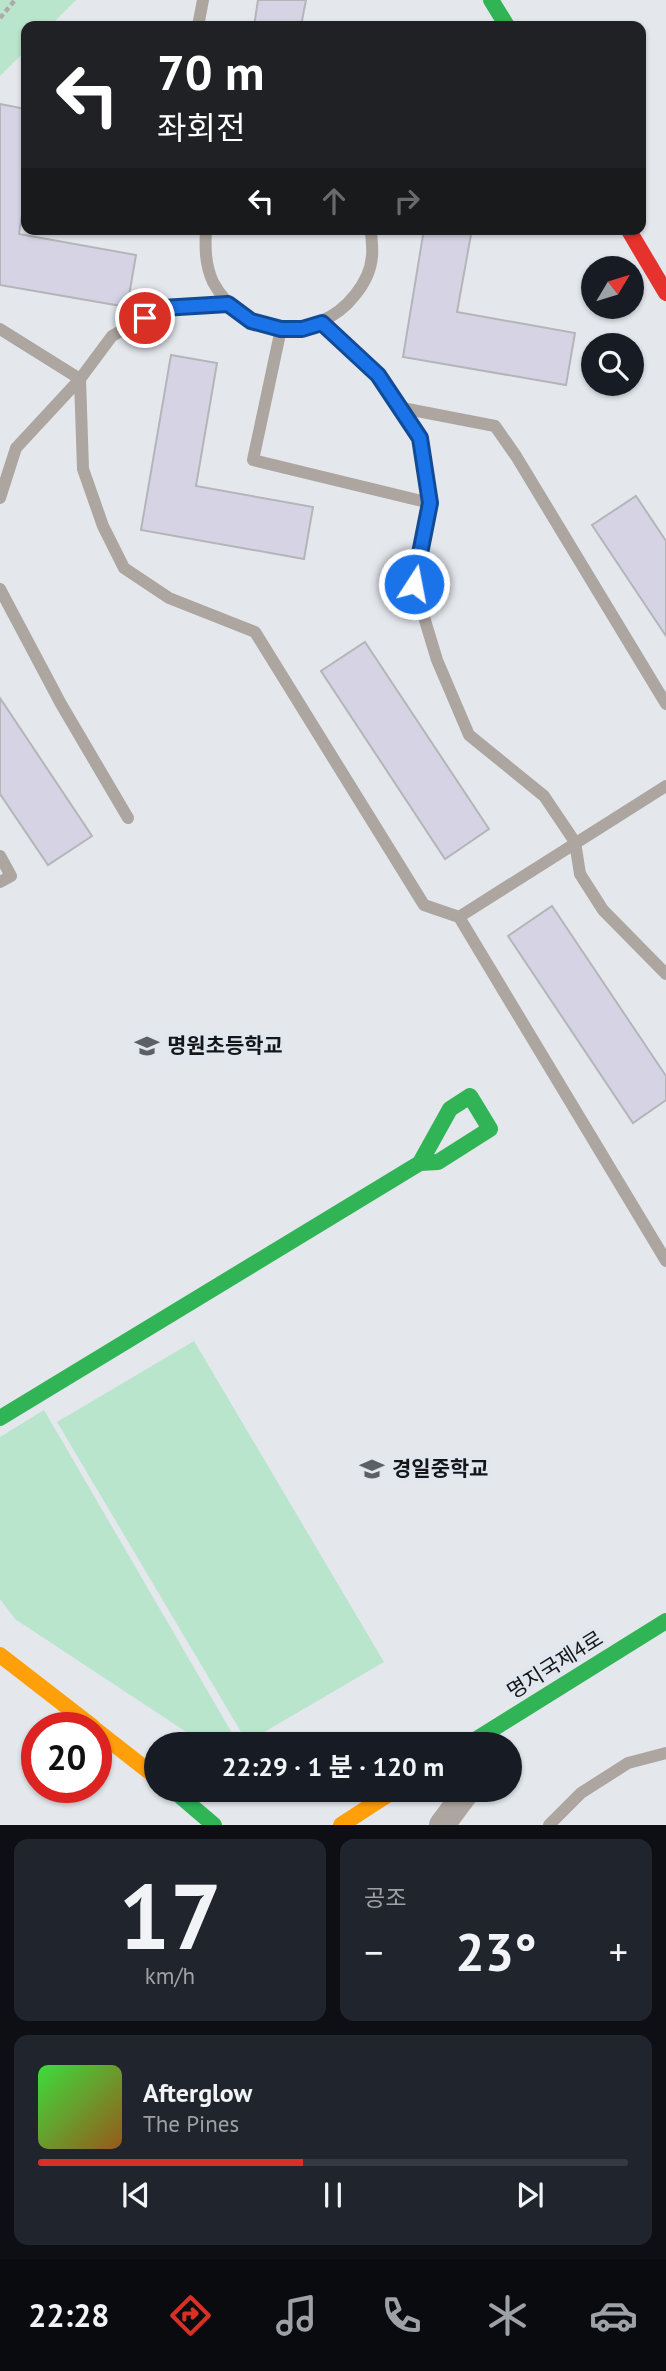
<!DOCTYPE html>
<html lang="ko">
<head>
<meta charset="utf-8">
<style>
  :root { --surface:#171b24; --page:#20242c; --text:#f1f3f6; --muted:#9ea1a6; --line:#363941; --accent:#d93025 }
  body { margin:0; font-family:"PT Sans","Noto Sans KR",sans-serif; background:var(--page); color:var(--text); height:100vh; display:flex; flex-direction:column; font-size:26px; white-space:nowrap }
  * { box-sizing:border-box; margin:0 }
  p { font-size:23px; color:var(--muted) }
  .icon { flex:none; width:38px; height:38px; fill:none; stroke:currentColor; stroke-width:2; stroke-linecap:round; stroke-linejoin:round }
  .map { position:relative; height:1825px; overflow:hidden }
  .details { display:flex; flex-direction:column; gap:14px; padding:14px; background:#0d0f14; flex:1 }
  .details>* { flex:none }
  .hud { position:absolute; left:21px; top:21px; width:625px; height:214px; border-radius:14px; box-shadow:0 2px 5px #0004; background:#202124; color:#fff; overflow:hidden }
  .needle { width:46px; rotate:52deg }
  .tools { position:absolute; left:581px; top:256px; display:grid; gap:14px }
  .tools a { display:grid; place-items:center; width:63px; height:63px; border-radius:50%; background:var(--surface); box-shadow:0 2px 5px #0004; font-size:35px }
  .speed { position:absolute; left:21px; top:1712px; display:flex; gap:14px; font-size:35px; font-weight:700; text-align:center }
  .speed>* { display:grid; place-content:center; width:91px; height:91px; border-radius:50%; background:var(--surface); box-shadow:0 2px 5px #0004; line-height:1 }
  .speed .limit { border:10px solid #d22; background:#fff; color:#111 }
  .pin { position:absolute; display:grid; place-items:center; width:60px; height:60px; color:#fff; margin:-30px; border:4px solid #fff; border-radius:50%; box-shadow:0 2px 7px #0007 }
  .me { position:absolute; width:77px; margin:-38px; rotate:11deg; stroke-linejoin:round; filter:drop-shadow(0 0 5px #0008) }
  .turn { display:flex; align-items:center; gap:24px; height:147px; padding:0 21px; font-size:32px }
  .turn .icon { width:91px; height:91px; stroke-width:2.5 }
  .turn b { display:block; font-size:49px; line-height:60px }
  .lanes { display:flex; align-items:center; height:66px; padding:0 21px; background:#0003; justify-content:center; gap:35px; direction:ltr }
  .lanes .off { opacity:.35 }
  .big { font-size:52px; font-weight:700; line-height:1.1 }
  .details .card { flex:1; display:flex; flex-direction:column; justify-content:center; gap:10px; min-width:0; padding:0 24px; border-radius:14px; background:var(--page) }
  .details .dial { align-items:center; gap:0 }
  .dial b { font-size:91px; line-height:1 }
  .song { display:flex; align-items:center; gap:21px }
  .cover { width:84px; height:84px; border-radius:10px; background:linear-gradient(135deg,hsl(120 70% 55%),hsl(30 70% 35%)) }
  .played { height:7px; border-radius:4px; background:linear-gradient(90deg,var(--accent) 45%,var(--line) 45%) }
  .keys { display:flex; justify-content:space-around; direction:ltr }
  .heat { display:flex; justify-content:space-between; align-items:center; font-size:38px; direction:ltr }
  .details .tiles { flex:1; display:grid; gap:14px; grid-template-columns:1fr 1fr }
  .card:last-child { grid-column:span 2 }
  .trip { position:absolute; left:144px; top:1732px; width:378px; height:70px; border-radius:35px; background:var(--surface); box-shadow:0 2px 5px #0004; font-weight:700; line-height:70px; text-align:center }
  .tabs { display:flex; height:112px; justify-content:space-around; align-items:center; background:#090b0e; color:var(--muted) }
  .tabs .icon { width:49px; height:49px }
  .tabs .on { color:var(--accent) }
  .tabs b { font-size:32px; color:var(--text) }
  .map>svg:first-child { display:block }
  .green { fill:#bae5cd }
  .building { fill:#d6d4e4; stroke:#b4b5b9; stroke-width:2 }
  .lines { fill:none; stroke-linecap:round; stroke-linejoin:round }
  .path { stroke:#adaaa7; stroke-width:4.5; stroke-dasharray:5 3.5; stroke-linecap:butt }
  .lane { stroke:#ada59f; stroke-width:12 }
  .street { stroke:#ada59f; stroke-width:26 }
  .fast { stroke:#30b455; stroke-width:16 }
  .slow { stroke:#ff9f0a; stroke-width:16 }
  .jam { stroke:#e5322d; stroke-width:16 }
  .route-casing { stroke:#114b97; stroke-width:18 }
  .route { stroke:#1a73e8; stroke-width:12 }
  .labels { text-anchor:middle; stroke-width:7; stroke-linejoin:round; paint-order:stroke }
  .poi-label { font-size:21px; font-weight:bold; fill:#141619; stroke:#e0e7ef; text-anchor:start }
  .street-label { font-size:21px; fill:#141619; stroke:#e0e7ef }
</style>
</head>
<body>
<div class="map">
<svg width="666" height="1825" viewBox="0 0 666 1825">
  <rect width="100%" height="100%" fill="#e4e7ec"/>
  <path class="green" d="M0 0H76L50 26H26V50L0 76Z
    M194 1341 384 1662 247 1742 57 1422Z
    M44 1410 239 1745H206L15 1619 0 1599V1437Z"/>
  <path class="building" d="M258 0H306L301 26H254Z
    M0 104 26 109V189L19 234 136 255 127 307 0 285Z
    M424 229H472L457 312 575 333 566 385 403 357Z
    M171 355 217 363 196 486 313 507 304 559 141 530Z
    M636 496 666 541V636L592 525Z
    M365 642 489 829 445 859 321 671Z
    M0 698 92 836 48 865 0 794Z
    M552 906 666 1076V1100L633 1123 508 936Z"/>
  <g class="lines">
    <path class="path" d="M0 18 15 0"/>
    <path class="lane" d="M198 26 203 0
      M206 229C205 247 205 265 213 282 242 337 317 344 355 295 364 284 371 270 372 256 373 247 371 238 371 229
      M228 304 162 308 112 336 80 379 83 469 103 526 124 568 169 598 255 632 424 905 459 917 666 786
      M322 323 378 375 420 438 430 503 414 584 437 660 469 735 544 796 575 842 580 874 603 910 666 974
      M0 329 80 379 16 448 0 498
      M281 329 253 460 430 503
      M402 408 495 426 516 456 666 704
      M0 589 61 704 128 818
      M0 856 11 876 0 882
      M459 917 666 1261
      M549 1825 581 1793 628 1763 666 1753"/>
    <path class="street" d="M442 1825 468 1790"/>
    <path class="fast" d="M491 0 507 26
      M0 1418 420 1163 450 1109 470 1096 490 1129 438 1162 420 1163
      M467 1745 666 1621
      M173 1790 214 1825"/>
    <path class="slow" d="M0 1655 93 1727
      M96 1730 156 1777
      M341 1825 395 1790"/>
    <path class="jam" d="M628 229 666 293"/>
  </g>
  <g class="lines">
    <g class="route-casing">
      <path id="route" d="M145 318 162 308 228 304 251 321 281 329H302L322 323 378 375 420 438 430 503 414 584"/>
    </g>
    <use href="#route" class="route"/>
  </g>
  <defs>
    <g id="school-bare" transform="scale(1.89)"><path d="M0-5L7-2L0 1L-7-2ZM-4 1L0 2.5L4 1V4Q0 6-4 4Z" fill="#5d5f63" stroke="#e0e7ef" stroke-width="2.5" paint-order="stroke"/></g>
  </defs>
  <g fill-rule="evenodd">
    <use href="#school-bare" x="147" y="1046"/>
    <use href="#school-bare" x="372" y="1469"/>
  </g>
  <g class="labels">
    <g class="poi-label">
      <text x="167" y="1053">명원초등학교</text>
      <text x="392" y="1476">경일중학교</text>
    </g>
    <g class="street-label">
      <text transform="translate(555 1665) rotate(-32)" y="7">명지국제4로</text>
    </g>
  </g>
</svg>
<div class="tools">
<a><svg class="needle" viewBox="-14 -14 28 28"><path d="M0-13l5 13h-10z" fill="#e53935"/><path d="M0 13l5-13h-10z" fill="#9ea1a6"/></svg></a>
<a><svg class="icon" aria-label="search" viewBox="0 0 24 24"><circle cx="10" cy="10" r="6"/><path d="M15 15l6 6"/></svg></a>
</div>
<div class="speed"><div class="limit">20</div></div>
<div class="pin" style="left:145px;top:318px;background:#d93025"><svg class="icon" aria-label="arrive" viewBox="0 0 24 24"><path d="M6 21V4h12l-3 4 3 4H6"/></svg></div>
<svg class="me" style="left:414px;top:584px" viewBox="-20 -20 40 40"><circle r="17" fill="#1a73e8" stroke="#fff" stroke-width="3"/><path d="M0-11L8 9 0 5-8 9z" fill="#fff"/></svg>
<div class="trip">22:29 · 1 분 · 120 m</div>
<div class="hud">
<div class="turn"><svg class="icon" aria-label="left" viewBox="0 0 24 24"><path d="M17 20v-9H6M10 6l-5 5 5 5"/></svg><div><b>70 m</b>좌회전</div></div>
<div class="lanes"><svg class="icon" aria-label="left" viewBox="0 0 24 24"><path d="M17 20v-9H6M10 6l-5 5 5 5"/></svg><svg class="icon off" aria-label="ahead" viewBox="0 0 24 24"><path d="M12 20V5M6 11l6-6 6 6"/></svg><svg class="icon off" aria-label="right" viewBox="0 0 24 24"><path d="M7 20v-9h11M14 6l5 5-5 5"/></svg></div>
</div>
</div>
<section class="details">
<div class="tiles">
<div class="card dial"><b>17</b><p>km/h</p></div>
<div class="card"><p>공조</p>
<div class="heat"><a>−</a><b class="big">23°</b><a>+</a></div>
</div>
<div class="card">
<div class="song"><i class="cover"></i><div><b>Afterglow</b><p>The Pines</p></div></div>
<div class="played"></div>
<div class="keys"><svg class="icon" aria-label="previous" viewBox="0 0 24 24"><path d="M18 5L8 12l10 7zM5 5v14"/></svg><svg class="icon" aria-label="pause" viewBox="0 0 24 24"><path d="M8 5v14M16 5v14"/></svg><svg class="icon" aria-label="next" viewBox="0 0 24 24"><path d="M6 5l10 7-10 7zM19 5v14"/></svg></div>
</div>
</div>
</section>
<nav class="tabs">
<b>22:28</b>
<svg class="icon on" aria-label="directions" viewBox="0 0 24 24"><path d="M12 3l9 9-9 9-9-9zM9 14v-3h6M13 9l2 2-2 2"/></svg>
<svg class="icon" aria-label="music" viewBox="0 0 24 24"><path d="M9 18V5l10-2v13"/><circle cx="6" cy="18" r="3"/><circle cx="16" cy="16" r="3"/></svg>
<svg class="icon" aria-label="phone" viewBox="0 0 24 24"><path d="M5 4h4l2 5-3 2q2 4 5 5l2-3 5 2v4C11 20 4 13 5 4z"/></svg>
<svg class="icon" aria-label="climate" viewBox="0 0 24 24"><path d="M12 3v18M4 7l16 10M4 17L20 7"/></svg>
<svg class="icon" aria-label="car" viewBox="0 0 24 24"><path d="M5 17H2v-5l4-1 3-4h7l3 4 3 1v5h-3M9 17h6M6 11h13"/><circle cx="7" cy="17" r="2"/><circle cx="17" cy="17" r="2"/></svg>
</nav>
</body>
</html>
